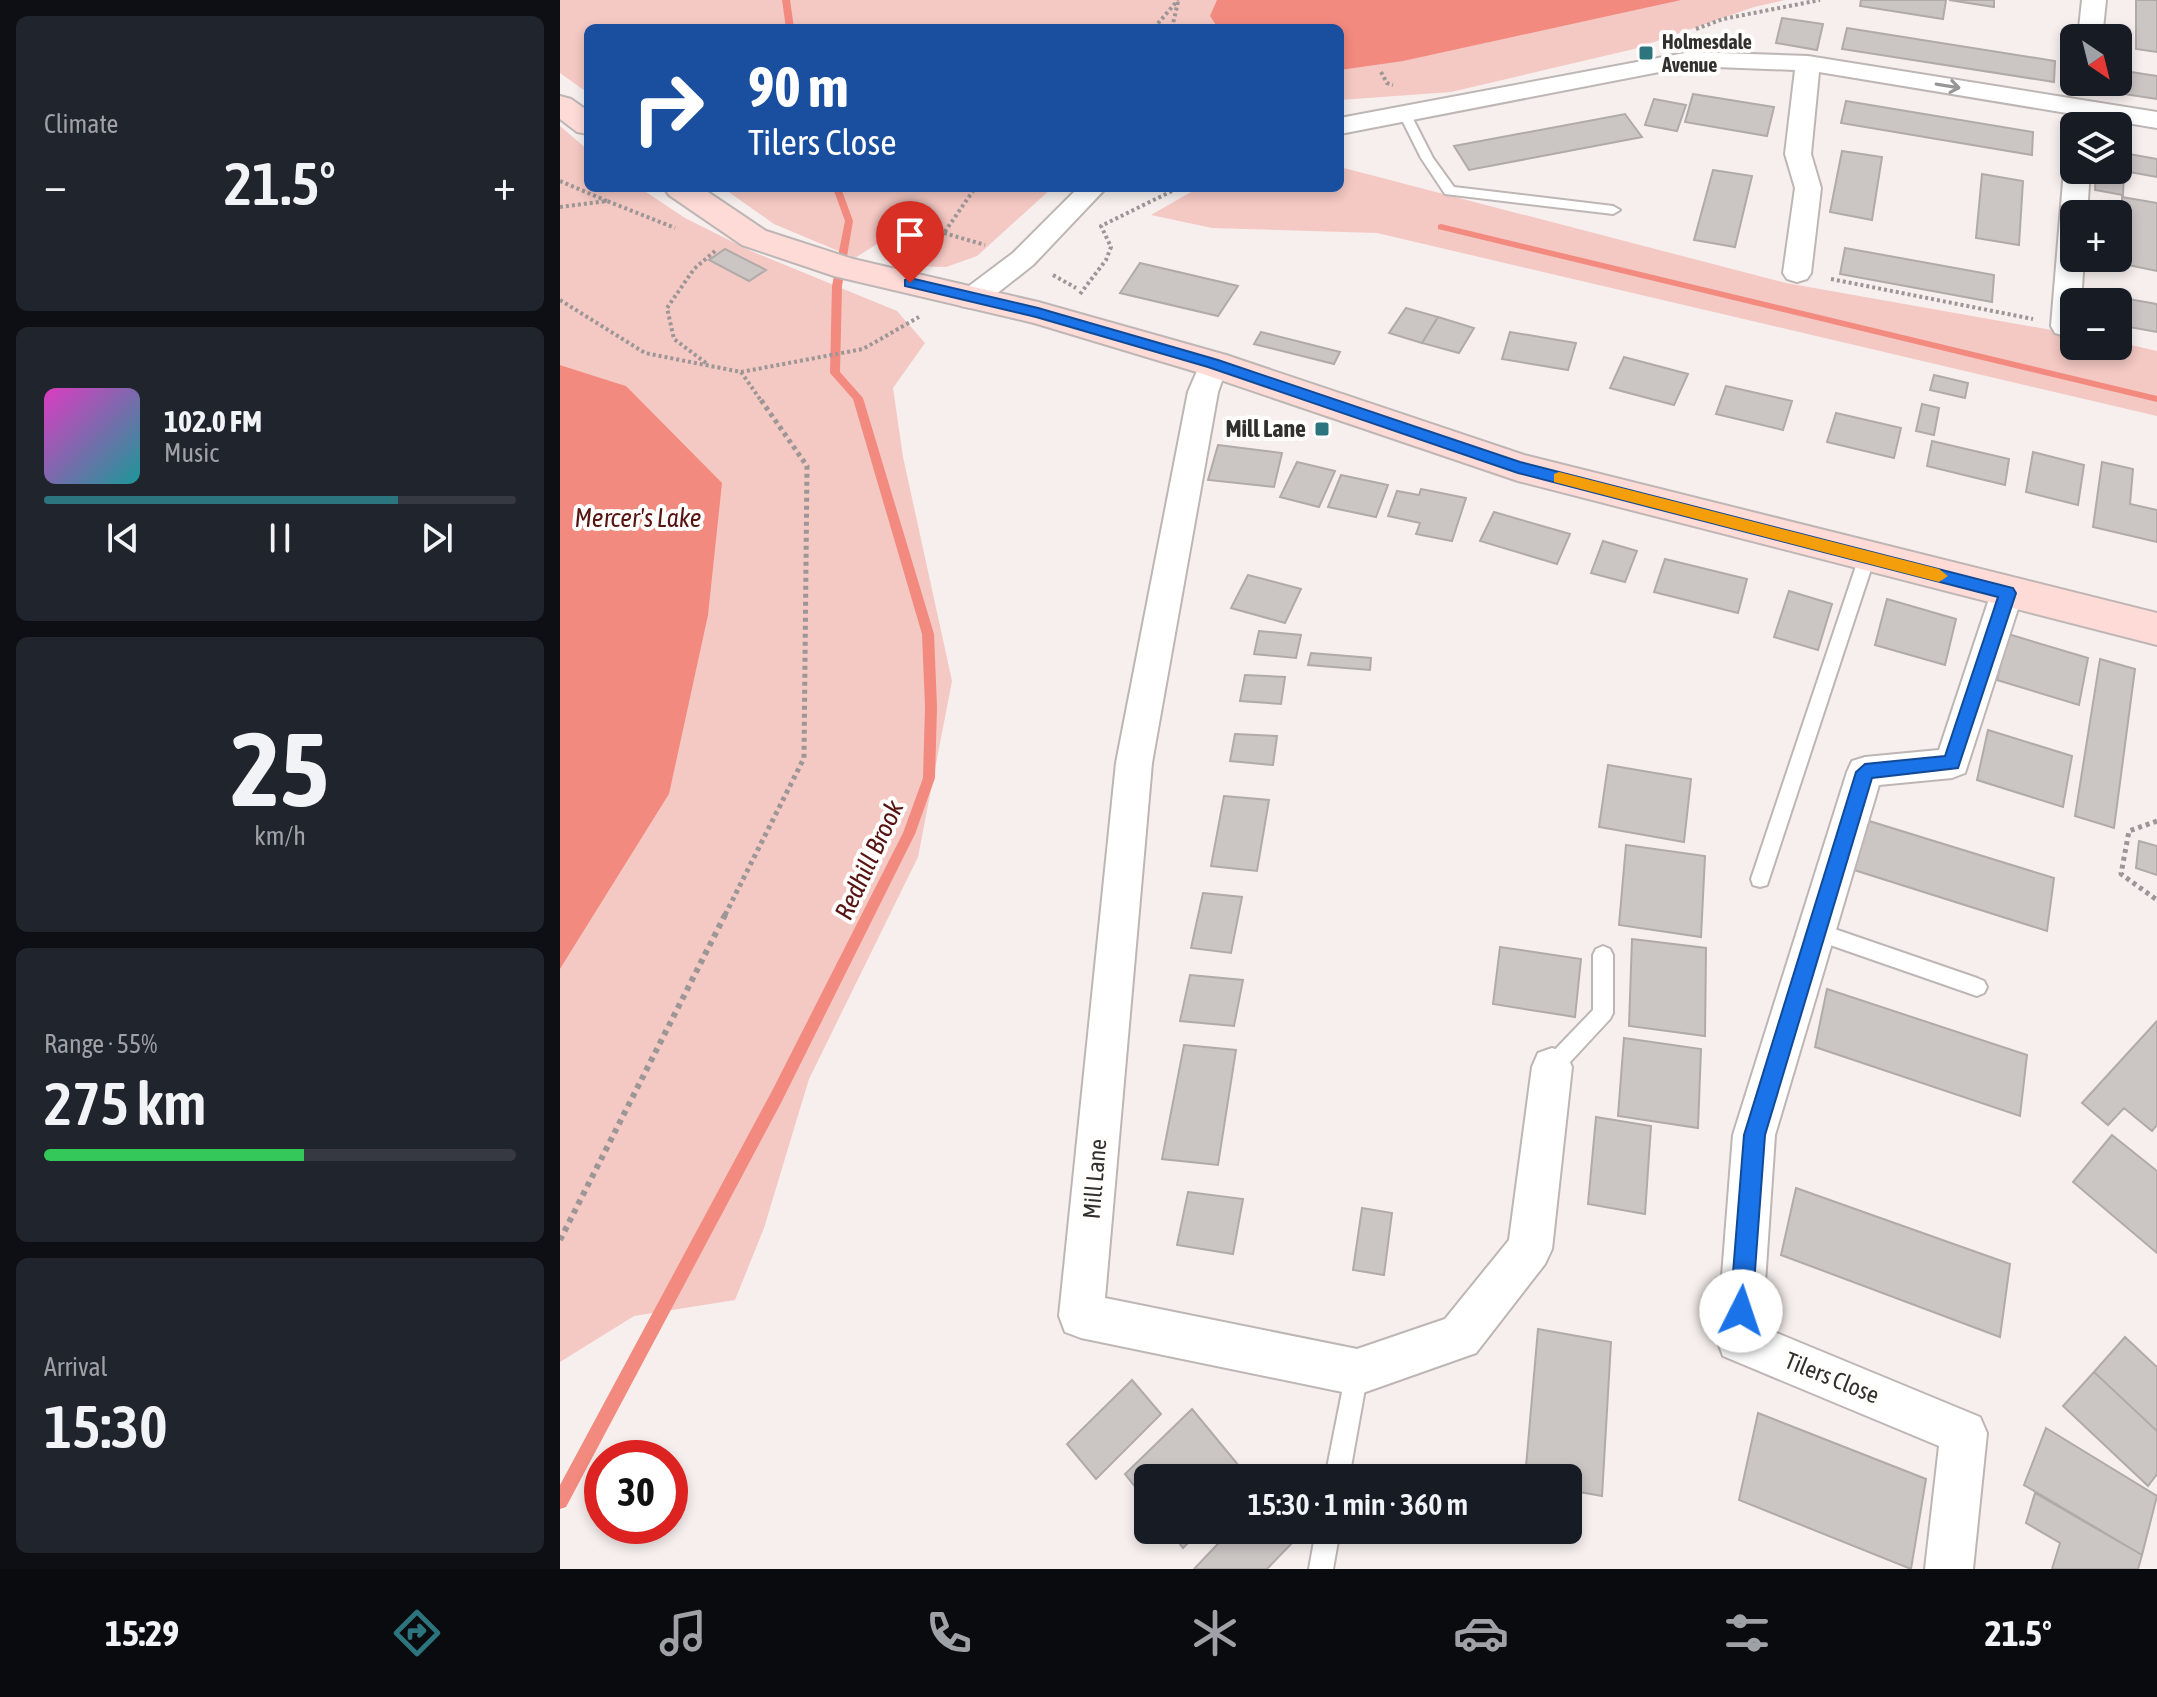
<!DOCTYPE html>
<html lang="en">
<head>
<meta charset="utf-8">
<style>
  :root { --surface:#171b24; --page:#20242c; --text:#f1f3f6; --muted:#9ea1a6; --line:#363941; --accent:#2c757e }
  body { margin:0; font-family:"Asap Condensed",sans-serif; background:var(--page); color:var(--text); height:100vh; display:flex; flex-direction:column; font-size:30px; white-space:nowrap }
  * { box-sizing:border-box; margin:0 }
  p { font-size:26px; color:var(--muted) }
  .icon { flex:none; width:44px; height:44px; fill:none; stroke:currentColor; stroke-width:2; stroke-linecap:round; stroke-linejoin:round }
  .map { position:relative; flex:1; overflow:hidden }
  .panel { display:flex; flex-direction:column; gap:16px; padding:16px; background:#0d0f14; width:560px }
  .panel>* { flex:none }
  .banner { position:absolute; left:24px; top:24px; width:760px; height:168px; border-radius:12px; box-shadow:0 4px 12px #0003; background:#1a4fa0; color:#fff; overflow:hidden }
  .needle { width:52px; rotate:145deg }
  .buttons { position:absolute; left:1500px; top:24px; display:grid; gap:16px }
  .buttons a { display:grid; place-items:center; width:72px; height:72px; border-radius:12px; background:var(--surface); box-shadow:0 4px 12px #0003; font-size:40px }
  .speed { position:absolute; left:24px; top:1440px; display:flex; gap:16px; font-size:40px; font-weight:700; text-align:center }
  .speed>* { display:grid; place-content:center; width:104px; height:104px; border-radius:50%; background:var(--surface); box-shadow:0 4px 12px #0003; line-height:1 }
  .speed .limit { border:12px solid #d22; background:#fff; color:#111 }
  .pin { position:absolute; display:grid; place-items:center; width:68px; height:68px; color:#fff; margin:-82px -34px; border-radius:50% 50% 50% 0; rotate:-45deg; box-shadow:0 0 8px #0007 }
  .pin .icon { rotate:45deg }
  .me { position:absolute; width:88px; margin:-44px; rotate:4deg; stroke-linejoin:round; filter:drop-shadow(0 0 6px #0008) }
  .turn { display:flex; align-items:center; gap:28px; height:168px; padding:0 32px; font-size:36px }
  .turn .icon { width:104px; height:104px; stroke-width:2.5 }
  .turn b { display:block; font-size:56px; line-height:68px }
  .big { font-size:60px; font-weight:600; line-height:1.1 }
  .panel .tile { flex:1; display:flex; flex-direction:column; justify-content:center; gap:12px; min-width:0; padding:0 28px; border-radius:12px; background:var(--page) }
  .panel .dial { align-items:center; gap:0 }
  .dial b { font-size:104px; line-height:1 }
  .song { display:flex; align-items:center; gap:24px }
  .cover { width:96px; height:96px; border-radius:12px; background:linear-gradient(135deg,hsl(310 70% 55%),hsl(180 70% 35%)) }
  .played { height:8px; border-radius:4px; background:linear-gradient(90deg,var(--accent) 75%,var(--line) 75%) }
  .keys { display:flex; justify-content:space-around; direction:ltr }
  .heat { display:flex; justify-content:space-between; align-items:center; font-size:44px; direction:ltr }
  .charge { height:12px; border-radius:6px; background:linear-gradient(90deg,#34c759 55%,var(--line) 0) }
  .trip { position:absolute; left:574px; top:1464px; width:448px; height:80px; border-radius:12px; background:var(--surface); box-shadow:0 4px 12px #0003; font-weight:600; line-height:80px; text-align:center }
  .tab-bar { display:flex; height:128px; justify-content:space-around; align-items:center; background:#090b0e; color:var(--muted) }
  .tab-bar .icon { width:56px; height:56px }
  .tab-bar .on { color:var(--accent) }
  .tab-bar b { font-size:36px; color:var(--text) }
  main { display:flex; flex:1; min-height:0 }
  .map>svg:first-child { display:block }
  .green { fill:#f4c8c3 }
  .water { fill:#f38a7f }
  .lines { fill:none; stroke-linecap:round; stroke-linejoin:round }
  .stream { fill:#f38a7f; fill-rule:evenodd }
  .building { fill:#cbc5c4; stroke:#b0aaa9; stroke-width:2 }
  .lane-casing { stroke:#bdb6b5; stroke-width:4 }
  .street-casing { stroke:#bdb6b5; stroke-width:4 }
  .secondary-casing { stroke:#bdb6b5; stroke-width:4 }
  .path-far2 { stroke:#9c9796; stroke-width:4; stroke-dasharray:3 3; stroke-linecap:butt }
  .path-far1 { stroke:#9c9796; stroke-width:5; stroke-dasharray:4 4; stroke-linecap:butt }
  .path { stroke:#9c9796; stroke-width:6; stroke-dasharray:5 5; stroke-linecap:butt }
  .lane { fill:#fff; fill-rule:evenodd }
  .street { fill:#fff; fill-rule:evenodd }
  .secondary { fill:#fedbd7; fill-rule:evenodd }
  .oneway { stroke:#989797 }
  .route { fill:#1a73e8; stroke:#114b97; stroke-width:2 }
  .slow { fill:#f59e0b }
  .poi-dot { fill:#2c757e; stroke:#fffefd; stroke-width:3 }
  .labels { text-anchor:middle; stroke-width:8; stroke-linejoin:round; paint-order:stroke }
  .far-poi-label { font-size:20px; font-weight:bold; fill:#322f2f; stroke:#fffefd; text-anchor:start }
  .poi-label { font-size:24px; font-weight:bold; fill:#322f2f; stroke:#fffefd; text-anchor:end }
  .street-label { font-size:24px; fill:#322f2f; stroke:#fffefd }
  .water-label { font-size:26px; font-style:italic; fill:#551411; stroke:#fffefd }
</style>
</head>
<body>
<main>
<section class="panel">
<div class="tile"><p>Climate</p>
<div class="heat"><a>−</a><b class="big">21.5°</b><a>+</a></div>
</div>
<div class="tile">
<div class="song"><i class="cover"></i><div><b>102.0 FM</b><p>Music</p></div></div>
<div class="played"></div>
<div class="keys"><svg class="icon" aria-label="previous" viewBox="0 0 24 24"><path d="M18 5L8 12l10 7zM5 5v14"/></svg><svg class="icon" aria-label="pause" viewBox="0 0 24 24"><path d="M8 5v14M16 5v14"/></svg><svg class="icon" aria-label="next" viewBox="0 0 24 24"><path d="M6 5l10 7-10 7zM19 5v14"/></svg></div>
</div>
<div class="tile dial"><b>25</b><p>km/h</p></div>
<div class="tile"><p>Range · 55%</p><b class="big">275 km</b><div class="charge"></div></div>
<div class="tile"><p>Arrival</p><b class="big">15:30</b></div>
</section>
<div class="map">
<svg width="1597" height="1569" viewBox="0 0 1597 1569">
  <rect width="100%" height="100%" fill="#f6efee"/>
  <path class="green" d="M0 0H1225L1194 7 1074 49 891 92 780 100V28H28V93L0 73Z
    M0 126 28 150V188H80L125 218 191 251 337 311 365 343 333 388 343 457 392 681 358 857 249 1079 204 1228 175 1300 74 1316 0 1362V969L109 794 66 386 0 365Z
    M780 167 1226 283 1514 334V346H1558V342L1597 351V416L817 233 652 228 591 215 638 188H780Z
    M163 188H492L417 256 386 267 348 266 370 243 353 221 295 258 214 224Z"/>
  <path class="water" d="M657 0H1121L843 61 780 70V28H658L650 16Z
    M0 365 66 386 162 483 148 615 109 794 0 969Z"/>
  <g class="lines">
    <path class="stream" d="M222 0H230L234 28H226Z
      M273 188H281L293 221 282 286 280 372 303 398 374 634 377 707 375 778 355 834 222 1101 6 1507 0 1509V1485L212 1091 343 833 363 778 365 707 362 634 293 399 270 373 272 286 285 221Z
      M881 224 1597 396V402L878 229V225Z"/>
  </g>
  <path class="building" d="M1301 0H1386L1383 19 1300 6Z
    M1389 0H1434V7Z
    M1576 0H1597V52L1576 49Z
    M1222 18 1263 24 1257 50 1216 43Z
    M1287 28 1495 61 1494 82 1282 49Z
    M1558 70 1597 76V99L1557 93Z
    M1133 94 1214 107 1207 136 1125 122Z
    M1094 99 1126 105 1117 131 1085 125Z
    M1286 101 1473 132 1472 155 1281 123Z
    M1065 114 1082 137 909 170 894 146Z
    M1282 151 1322 157 1312 220 1270 212Z
    M1558 152 1597 159V177L1564 171 1563 195 1535 190 1536 170H1558Z
    M1153 170 1192 176 1175 247 1134 240Z
    M1422 174 1463 181 1459 245 1416 238Z
    M1562 197 1597 203V271L1563 264Z
    M1285 248 1434 275 1432 302 1280 274Z
    M165 249 206 270 189 281 149 260Z
    M580 263 678 286 658 316 560 293Z
    M1534 293 1597 304V332L1558 325V302H1534Z
    M846 308 878 317 862 343 829 333Z
    M878 317 914 328 899 353 862 343Z
    M701 332 780 352 774 364 694 344Z
    M950 332 1016 343 1008 370 942 359Z
    M1064 357 1128 374 1114 405 1050 388Z
    M1374 375 1408 383 1405 398 1370 390Z
    M1166 386 1232 401 1223 430 1156 414Z
    M1362 404 1379 408 1374 435 1356 431Z
    M1276 413 1341 428 1334 458 1267 442Z
    M1372 441 1449 459 1445 485 1367 466Z
    M658 445 722 453 714 487 648 480Z
    M1473 452 1524 465 1518 505 1466 492Z
    M737 462 775 471 759 507 720 497Z
    M1542 462 1573 469 1570 504 1597 510V542L1533 527Z
    M781 475 828 485 816 517 768 507Z
    M861 489 906 498 892 541 856 534 860 523 828 516 837 491 859 495Z
    M934 512 1010 534 997 564 920 541Z
    M1043 541 1077 551 1065 582 1031 573Z
    M1105 559 1187 579 1178 613 1094 592Z
    M688 575 741 589 725 623 671 608Z
    M1229 591 1272 604 1258 650 1214 637Z
    M1327 599 1396 619 1385 665 1315 645Z
    M699 631 741 635 736 658 694 654Z
    M1448 634 1528 658 1519 705 1437 680Z
    M751 653 811 658 810 670 748 665Z
    M1540 659 1575 669 1554 828 1515 816Z
    M685 675 725 677 721 704 680 701Z
    M1428 730 1512 756 1503 807 1417 780Z
    M675 734 717 736 713 765 670 761Z
    M1048 765 1131 779 1124 842 1039 827Z
    M664 796 709 800 697 871 651 866Z
    M1306 820 1494 878 1487 931 1294 870Z
    M1579 841 1597 846V875L1576 868Z
    M1066 845 1145 856 1141 937 1059 925Z
    M643 893 682 897 671 953 631 948Z
    M1072 939 1146 948 1145 1036 1069 1026Z
    M940 947 1021 959 1015 1017 933 1004Z
    M630 975 683 980 674 1026 620 1021Z
    M1267 989 1467 1055 1460 1116 1255 1047Z
    M1597 1021V1125L1592 1131 1564 1108 1548 1125 1522 1103Z
    M1064 1038 1141 1049 1138 1128 1058 1116Z
    M624 1045 676 1050 658 1165 602 1159Z
    M1036 1117 1091 1126 1085 1214 1028 1204Z
    M1552 1135 1597 1171V1253L1513 1182Z
    M1236 1188 1450 1264 1440 1337 1221 1255Z
    M628 1192 683 1199 673 1254 617 1245Z
    M802 1208 832 1213 824 1275 793 1270Z
    M978 1329 1051 1342 1042 1496 1008 1490V1478H965Z
    M1565 1337 1597 1367V1431L1534 1372Z
    M1534 1372 1597 1431V1474L1588 1486 1503 1406Z
    M572 1380 601 1414 536 1479 507 1444Z
    M632 1409 689 1478H588V1503L565 1474Z
    M1198 1413 1366 1479 1351 1569 1179 1500Z
    M1486 1428 1597 1496 1582 1555 1464 1485Z
    M1475 1493 1582 1555 1578 1569H1492L1500 1543 1466 1523Z
    M609 1530H641L623 1548Z
    M671 1530H726L735 1540 707 1569H634Z"/>
  <g class="lines">
    <g class="lane-casing">
      <path id="lane" d="M841 111H849L873 158 894 187 1053 206 1060 210 1053 214 885 194 861 158 839 114Z
        M1307 551 1315 557 1209 879 1207 885 1200 887 1193 885 1191 879 1299 557Z
        M1257 923 1417 978 1424 981 1427 987 1424 993 1417 996 1250 938 1247 932 1250 926Z
        M1043 946 1050 949 1053 955V1013L1050 1019 999 1074 992 1077 985 1074 982 1067 985 1060 1033 1010V955L1036 949Z
        M797 1361 805 1364 808 1372 789 1478H765L786 1372 789 1364Z
        M756 1530H780L773 1569H749Z"/>
    </g>
    <g class="street-casing">
      <path id="street" d="M1522 0H1546L1542 38H1518Z
        M1130 52 1248 56 1597 112V128L1259 72 1251 154 1261 188 1251 273 1247 279 1237 282 1227 279 1223 273 1235 188 1225 154 1235 70 1130 66 780 134V118Z
        M1514 163V170H1530L1527 214H1514V258H1524L1521 302H1514V333L1505 336 1495 333 1491 326 1504 170Z
        M518 188H546L473 265 421 306 411 308 401 306 397 299 401 292 453 253Z
        M653 354 663 357 668 364 658 392 592 763 545 1298 797 1349 885 1319 949 1240 972 1067 978 1053 992 1048 1006 1053 1012 1067 992 1249 985 1264 916 1353 797 1395 521 1338 505 1332 499 1316 556 763 628 392 643 357Z
        M1447 580 1459 584 1463 593 1405 773 1392 778 1319 785 1215 1135 1202 1327 1420 1417 1427 1433 1413 1569H1365L1379 1446 1163 1356 1157 1340 1173 1135 1287 772 1292 761 1305 757 1379 750 1431 593 1435 584Z"/>
    </g>
    <g class="secondary-casing">
      <path id="secondary" d="M0 96 11 99 28 111V134L17 132 0 119Z
        M104 188H142L206 231 293 259 478 302 666 355 964 455 1597 613V645L958 481 640 373 474 323 274 276 182 245 109 195Z"/>
    </g>
    <path class="path-far2" d="M594 28 618 0
      M612 28 618 2
      M1136 29 1163 19 1260 0
      M821 72 827 83 833 85
      M0 181 47 201
      M0 207 47 201 115 228
      M384 233 425 245
      M325 244 346 229 361 234 384 233 415 188
      M348 251 361 234
      M493 275 516 288
      M1271 279 1473 319
      M520 294 546 260 551 247 541 226 618 188
      M0 300 85 353 181 372 303 349 359 317
      M146 363 114 339 107 308 134 269 155 251
      M181 372 202 402"/>
    <path class="path-far1" d="M1597 821 1569 831 1561 874 1597 900
      M165 915 244 758 247 466 201 400"/>
    <path class="path" d="M0 1240 166 913"/>
    <use href="#lane" class="lane"/>
    <use href="#street" class="street"/>
    <use href="#secondary" class="secondary"/>
  </g>
  <defs><path id="oneway-shaft" d="M-6 0H5M1.5-3L5.5 0L1.5 3" fill="none" stroke-width="1.6" stroke-linecap="round" stroke-linejoin="round" transform="scale(2)"/></defs>
  <use class="oneway" href="#oneway-shaft" transform="translate(1388 86) rotate(9)"/>
  <path class="route" d="M350 278 478 308 658 360 960 462 1453 588 1456 593 1398 768 1312 778 1205 1135 1192 1311 1189 1319 1181 1322 1173 1319 1170 1311 1184 1135 1296 772 1305 764 1385 756 1438 597 958 473 648 367 476 317 345 286V280Z"/>
  <path class="slow" d="M999 472 1379 569 1388 576 1379 582 994 482V474Z"/>
  <g class="poi-dot">
    <rect x="1078" y="45" width="16" height="16" rx="4"/>
    <rect x="754" y="421" width="16" height="16" rx="4"/>
  </g>
  <g class="labels">
    <g class="far-poi-label">
      <text x="1102" y="49">Holmesdale<tspan x="1102" dy="23">Avenue</tspan></text>
    </g>
    <g class="poi-label">
      <text x="746" y="437">Mill Lane</text>
    </g>
    <g class="street-label">
      <text transform="translate(535 1179) rotate(-85)" y="8">Mill Lane</text>
      <text transform="translate(1272 1378) rotate(22)" y="8">Tilers Close</text>
    </g>
    <g class="water-label">
      <text x="78" y="527">Mercer's Lake</text>
      <text transform="translate(309 860) rotate(-65)" y="9">Redhill Brook</text>
    </g>
  </g>
</svg>
<div class="buttons">
<a><svg class="needle" viewBox="-14 -14 28 28"><path d="M0-13l5 13h-10z" fill="#e53935"/><path d="M0 13l5-13h-10z" fill="#9ea1a6"/></svg></a>
<a><svg class="icon" aria-label="layers" viewBox="0 0 24 24"><path d="M12 4l9 5-9 5-9-5zM3 14l9 5 9-5"/></svg></a>
<a>+</a>
<a>−</a>
</div>
<div class="speed"><div class="limit">30</div></div>
<div class="pin" style="left:350px;top:283px;background:#d93025"><svg class="icon" aria-label="arrive" viewBox="0 0 24 24"><path d="M6 21V4h12l-3 4 3 4H6"/></svg></div>
<svg class="me" style="left:1181px;top:1311px" viewBox="-20 -20 40 40"><circle r="19" fill="#fff"/><path d="M0-13L10 11 0 6-10 11z" fill="#1a73e8"/></svg>
<div class="trip">15:30 · 1 min · 360 m</div>
<div class="banner">
<div class="turn"><svg class="icon" aria-label="right" viewBox="0 0 24 24"><path d="M7 20v-9h11M14 6l5 5-5 5"/></svg><div><b>90 m</b>Tilers Close</div></div>
</div>
</div>
</main>
<nav class="tab-bar">
<b>15:29</b>
<svg class="icon on" aria-label="directions" viewBox="0 0 24 24"><path d="M12 3l9 9-9 9-9-9zM9 14v-3h6M13 9l2 2-2 2"/></svg>
<svg class="icon" aria-label="music" viewBox="0 0 24 24"><path d="M9 18V5l10-2v13"/><circle cx="6" cy="18" r="3"/><circle cx="16" cy="16" r="3"/></svg>
<svg class="icon" aria-label="phone" viewBox="0 0 24 24"><path d="M5 4h4l2 5-3 2q2 4 5 5l2-3 5 2v4C11 20 4 13 5 4z"/></svg>
<svg class="icon" aria-label="climate" viewBox="0 0 24 24"><path d="M12 3v18M4 7l16 10M4 17L20 7"/></svg>
<svg class="icon" aria-label="car" viewBox="0 0 24 24"><path d="M5 17H2v-5l4-1 3-4h7l3 4 3 1v5h-3M9 17h6M6 11h13"/><circle cx="7" cy="17" r="2"/><circle cx="17" cy="17" r="2"/></svg>
<svg class="icon" aria-label="filters" viewBox="0 0 24 24"><path d="M4 7h16M4 17h16"/><circle cx="9" cy="7" r="2"/><circle cx="15" cy="17" r="2"/></svg>
<b>21.5°</b>
</nav>
</body>
</html>
